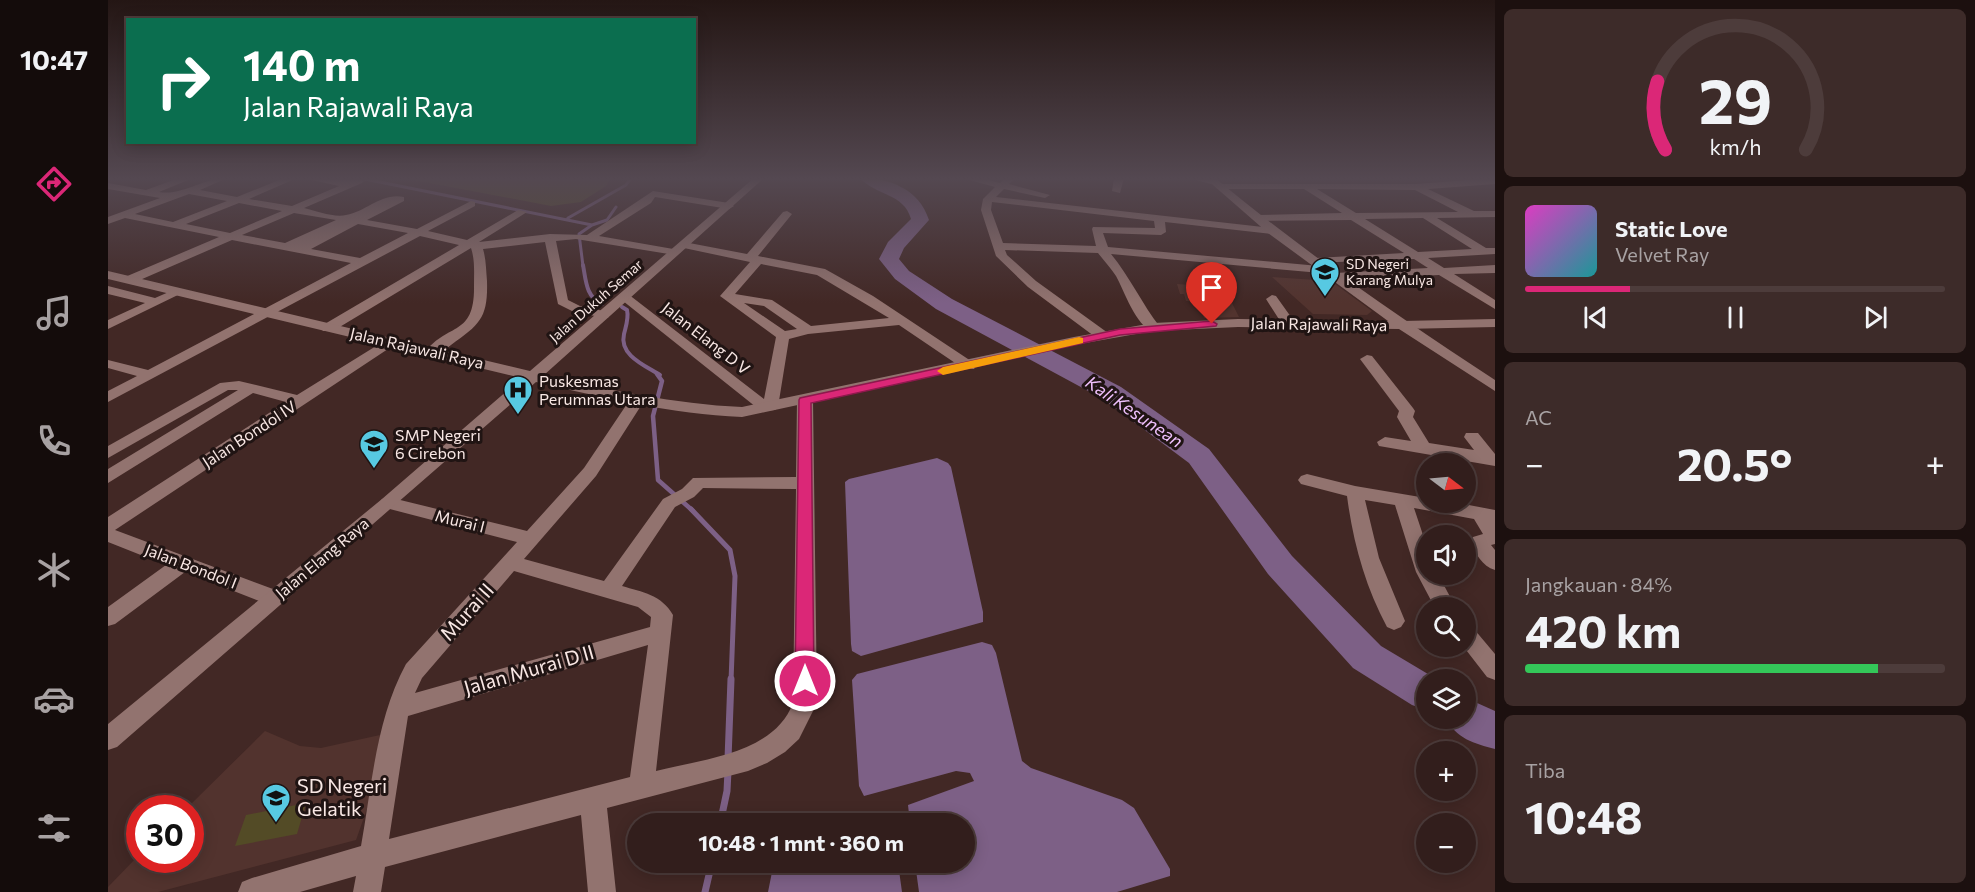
<!DOCTYPE html>
<html lang="id">
<head>
<meta charset="utf-8">
<style>
  :root { --surface:#321e1c; --page:#3d2b29; --text:#f1f3f6; --muted:#a8a2a3; --line:#4d3c3b; --accent:#db2777 }
  body { margin:0; font-family:Commissioner,sans-serif; background:var(--page); color:var(--text); height:100vh; display:flex; flex-direction:column; font-size:22px; white-space:nowrap }
  * { box-sizing:border-box; margin:0 }
  p { font-size:20px; color:var(--muted) }
  .icon { flex:none; width:33px; height:33px; fill:none; stroke:currentColor; stroke-width:2; stroke-linecap:round; stroke-linejoin:round }
  .map { position:relative; flex:1; overflow:hidden }
  .panel { display:flex; flex-direction:column; gap:9px; padding:9px; background:#1c100f; width:480px }
  .panel>* { flex:none }
  .guide { position:absolute; left:18px; top:18px; width:570px; height:126px; border-radius:0px; box-shadow:0 3px 15px #0003,0 0 0 2px var(--line); background:#0b6e4f; color:#fff; overflow:hidden }
  .needle { width:39px; rotate:106deg }
  .fabs { position:absolute; left:1308px; top:453px; display:grid; gap:12px }
  .fabs a { display:grid; place-items:center; width:60px; height:60px; border-radius:50%; background:var(--surface); box-shadow:0 3px 15px #0003,0 0 0 2px var(--line); font-size:30px }
  .speed { position:absolute; left:18px; top:795px; display:flex; gap:12px; font-size:30px; font-weight:700; text-align:center }
  .speed>* { display:grid; place-content:center; width:78px; height:78px; border-radius:50%; background:var(--surface); box-shadow:0 3px 15px #0003,0 0 0 2px var(--line); line-height:1 }
  .speed .limit { border:9px solid #d22; background:#fff; color:#111 }
  .pin { position:absolute; display:grid; place-items:center; width:51px; height:51px; color:#fff; margin:-62px -26px; border-radius:50% 50% 50% 0; rotate:-45deg; box-shadow:0 0 6px #0007 }
  .pin .icon { rotate:45deg }
  .me { position:absolute; width:66px; margin:-33px; rotate:0deg; stroke-linejoin:round; filter:drop-shadow(0 0 4px #0008) }
  .turn { display:flex; align-items:center; gap:21px; height:126px; padding:0 18px; font-size:27px }
  .turn .icon { width:78px; height:78px; stroke-width:2.5 }
  .turn b { display:block; font-size:42px; line-height:51px }
  .big { font-size:45px; font-weight:700; line-height:1.1 }
  .panel .tile { flex:1; display:flex; flex-direction:column; justify-content:center; gap:9px; min-width:0; padding:0 21px; border-radius:9px; background:var(--page) }
  .panel .dial { align-items:center; gap:0 }
  .dial svg { height:156px; overflow:visible; fill:none; stroke:var(--line); stroke-width:7; stroke-linecap:round; text-anchor:middle }
  .dial text { fill:var(--text); stroke:none }
  .song { display:flex; align-items:center; gap:18px }
  .cover { width:72px; height:72px; border-radius:9px; background:linear-gradient(135deg,hsl(310 70% 55%),hsl(180 70% 35%)) }
  .played { height:6px; border-radius:3px; background:linear-gradient(90deg,var(--accent) 25%,var(--line) 25%) }
  .keys { display:flex; justify-content:space-around; direction:ltr }
  .heat { display:flex; justify-content:space-between; align-items:center; font-size:33px; direction:ltr }
  .charge { height:9px; border-radius:4px; background:linear-gradient(90deg,#34c759 84%,var(--line) 0) }
  .trip { position:absolute; left:519px; top:813px; width:348px; height:60px; border-radius:30px; background:var(--surface); box-shadow:0 3px 15px #0003,0 0 0 2px var(--line); font-weight:700; line-height:60px; text-align:center }
  main { display:flex; flex:1; min-height:0 }
  .tab-bar { display:flex; flex-direction:column; width:108px; justify-content:space-around; align-items:center; background:#140c0b; color:var(--muted) }
  .tab-bar .icon { width:42px; height:42px }
  .tab-bar .active { color:var(--accent) }
  .tab-bar b { font-size:27px; color:var(--text) }
  .map>svg:first-child { display:block }
  .built { fill:#52332e }
  .green { fill:#534b26 }
  .water { fill:#7d6086 }
  .lines { fill:none; stroke-linecap:round; stroke-linejoin:round }
  .stream-far4 { stroke:#7d6086; stroke-width:3 }
  .stream-far3 { stroke:#7d6086; stroke-width:4 }
  .stream-far2 { stroke:#7d6086; stroke-width:4.5 }
  .stream-far1 { stroke:#7d6086; stroke-width:5 }
  .stream { stroke:#7d6086; stroke-width:7 }
  .river { fill:#7d6086; fill-rule:evenodd }
  .minor { fill:#92736f; fill-rule:evenodd }
  .tertiary { fill:#92736f; fill-rule:evenodd }
  .route { fill:#db2777; stroke:#8e194d; stroke-width:1.5 }
  .slow { fill:#f59e0b }
  .labels { text-anchor:middle; stroke-width:6; stroke-linejoin:round; paint-order:stroke }
  .far-poi-label { font-size:14px; fill:#f8e7e4; stroke:#201413; text-anchor:start }
  .far-street-label { font-size:14px; fill:#f8e7e4; stroke:#201413 }
  .street-label { font-size:16px; fill:#f8e7e4; stroke:#201413 }
  .poi-label { font-size:16px; fill:#f8e7e4; stroke:#201413; text-anchor:start }
  .water-label { font-size:18px; font-style:italic; fill:#eebffc; stroke:#201413 }
  .near-street-label { font-size:20px; fill:#f8e7e4; stroke:#201413 }
  .near-poi-label { font-size:20px; fill:#f8e7e4; stroke:#201413; text-anchor:start }
</style>
</head>
<body>
<main>
<nav class="tab-bar">
<b>10:47</b>
<svg class="icon active" aria-label="directions" viewBox="0 0 24 24"><path d="M12 3l9 9-9 9-9-9zM9 14v-3h6M13 9l2 2-2 2"/></svg>
<svg class="icon" aria-label="music" viewBox="0 0 24 24"><path d="M9 18V5l10-2v13"/><circle cx="6" cy="18" r="3"/><circle cx="16" cy="16" r="3"/></svg>
<svg class="icon" aria-label="phone" viewBox="0 0 24 24"><path d="M5 4h4l2 5-3 2q2 4 5 5l2-3 5 2v4C11 20 4 13 5 4z"/></svg>
<svg class="icon" aria-label="climate" viewBox="0 0 24 24"><path d="M12 3v18M4 7l16 10M4 17L20 7"/></svg>
<svg class="icon" aria-label="car" viewBox="0 0 24 24"><path d="M5 17H2v-5l4-1 3-4h7l3 4 3 1v5h-3M9 17h6M6 11h13"/><circle cx="7" cy="17" r="2"/><circle cx="17" cy="17" r="2"/></svg>
<svg class="icon" aria-label="filters" viewBox="0 0 24 24"><path d="M4 7h16M4 17h16"/><circle cx="9" cy="7" r="2"/><circle cx="15" cy="17" r="2"/></svg>
</nav>
<div class="map">
<svg width="1387" height="892" viewBox="0 0 1387 892">
  <rect width="100%" height="100%" fill="#422825"/>
  <path class="built" d="M1164 277 1223 281 1264 311 1259 315 1205 314Z
    M1069 284 1116 287 1131 317 1096 318 1091 302 1078 301 1076 294H1072Z
    M157 731 192 746 213 748 272 735 260 806 248 840 50 892H0V887L31 855 32 860H82V808H79Z"/>
  <path class="green" d="M295 178H503L498 186 473 202 443 206Z
    M198 803 189 834 127 846 138 815Z"/>
  <path class="water" d="M829 458 840 463 843 467 875 612V622L753 656 744 651 743 644 737 482 741 479Z
    M874 642 884 645 888 653 914 761 923 768 1014 800 1026 808 1062 869V876L1009 892H811L807 863 856 862V824L802 823 800 805 866 781 862 773 848 771 756 796 751 786 744 680 749 674Z
    M666 862 790 863 794 892H660Z"/>
  <g class="lines">
    <path class="stream-far4" d="M252 178 484 225 471 234 475 266
      M460 218 518 185 523 178
      M484 225 499 220 508 207"/>
    <path class="stream-far3" d="M475 265C478 281 478 297 494 304
      M514 307 519 310C521 318 518 326 516 334 511 355 536 365 552 375"/>
    <path class="stream-far2" d="M549 374 554 381 545 416 550 480 585 511"/>
    <path class="stream-far1" d="M583 509 622 550 627 576 623 681"/>
    <path class="stream" d="M620 759 623 679
      M612 824 619 791 620 771
      M597 892 604 862"/>
    <path class="river" d="M752 178C782 178 811 189 821 220L796 248 791 259 801 271 844 299 1013 387 1101 449 1184 556 1273 646 1330 680H1318V710L1304 705 1245 668 1160 574 1081 463 995 399 828 309 787 279 771 259 780 242 803 219C796 193 768 196 752 178Z
      M1358 698 1387 711V749C1367 744 1347 738 1338 718H1358Z"/>
    <path class="minor" d="M71 178H85L51 192C74 196 95 178 119 178L92 190 129 197 176 178H189L141 199 184 206 231 186 195 178C214 178 233 182 252 178L256 181 254 183 196 208C208 211 227 218 238 215 259 211 274 192 296 197V201L259 220 309 229 363 201 367 202V206L320 231 359 240 410 210 419 212 371 242 442 234 479 235 545 191 621 203 626 206 621 209 547 197 543 203 491 236 571 250 573 252 567 255 468 239 448 241 460 300 472 306 500 312 501 315 500 318 468 313 450 304 437 242 375 249C378 259 378 269 379 281 380 317 373 324 343 345 336 350 329 357 319 355L317 352C341 322 367 337 366 285 366 272 367 260 363 248L225 331H215L213 328 215 325 351 245 312 236 0 402V391L29 376 0 368V360L40 370 243 263 124 240 25 283H17V277L111 237 17 218 0 224V217L52 198 0 189V183L38 190ZM81 194 119 201 65 222 27 214ZM131 203 174 211 122 233 78 224ZM186 213 228 220 177 243 134 235ZM250 224 300 233 252 258 203 249Z
      M854 178H873L892 183 897 178H907L901 184 942 195 937 198 896 189 888 197 1164 228 1169 231 1164 234 1057 222 1058 232 1053 235 995 233 1000 247 1222 267 1226 268 1227 273 1320 268 1306 259 1204 263 1202 261 1208 258 1296 253 1243 220 1149 221 1144 218 1149 215 1234 213 1196 189H1111L1108 188V184H1308L1387 178V184L1320 189 1366 211H1387V217L1329 218 1378 248H1387V254L1320 258 1336 268 1387 265V273L1346 274 1387 300V309L1331 275 1229 280 1225 279 1224 274 1003 254C1022 277 1034 304 1052 327L1045 331C1028 327 1016 290 1008 276 1003 268 996 261 990 253L897 250 899 255 928 281 1000 333 1002 336 1000 339H990L920 287 888 256 873 210 875 199 887 187ZM1209 189 1307 190 1350 212 1248 213ZM884 202 1046 221 1047 228 985 227 984 229 988 246 895 243 883 210ZM1315 218 1364 249 1310 252 1257 219Z
      M1006 178H1016L1012 193 1004 191Z
      M1080 178H1104L1108 181 1103 184Z
      M679 211 684 214 650 256 717 269 765 296 866 363 868 366 866 369H856L791 325 700 334 681 339 670 407 667 410 653 411 510 297 512 294H520L656 399 668 337 612 296 642 262 576 248 570 245 576 242 639 254 675 212ZM653 264 709 275 781 318 703 326 664 300 627 294ZM636 303 656 306 689 329 677 331Z
      M0 286 47 298 70 288 76 292 0 329V320L37 303 0 294Z
      M1164 295 1168 296 1188 324 1186 327H1176L1174 324 1158 299Z
      M1387 319V327L1294 329 1287 325 1294 321Z
      M281 338 286 339 288 342 286 345 7 530 173 592 176 598 173 604 166 606 159 604 77 572 7 624 0 626V607L58 565 0 542V517L178 402 145 393 0 483V469L130 390H120L0 458V446L112 383 131 381 189 395Z
      M1259 355 1264 356 1305 408 1307 411 1305 417 1321 443 1366 450 1356 437 1358 433H1370L1387 454V466L1271 446 1269 442 1277 437 1303 441 1289 417 1291 411 1252 359Z
      M697 395 705 400 709 703 691 739 677 752 659 763 640 771 499 808 508 892H480L473 815 277 867 273 892H245L248 876 192 892H130L134 882 144 878 253 846C264 785 268 719 298 664L409 542 274 507 271 503 274 499 280 497 419 531 476 468 523 398H533L536 401 488 476 416 559 496 581 555 499 574 489 585 478 688 477 689 400ZM595 488 688 489 685 703C666 754 595 759 548 771L565 615C554 595 534 592 514 586L567 507 586 497ZM406 571 530 607 543 617 542 627 307 693 314 678ZM540 645 522 777 281 839 300 716Z
      M1199 474 1247 486 1318 498V502H1345L1387 510V544L1383 545 1387 550V570C1374 566 1368 554 1362 542L1365 537 1375 534 1366 519 1306 508 1318 544V574H1330L1348 608H1327L1308 572 1287 505 1257 500 1271 558 1297 621 1293 627 1286 630 1279 627C1257 586 1245 542 1239 496L1193 484 1190 480 1193 476Z
      M1358 626 1366 629 1387 654V680L1379 677 1355 646H1358Z"/>
    <path class="tertiary" d="M646 178H656L436 375C502 390 566 404 634 407L966 337 1045 323 1130 319 1280 321 1160 233 1097 178H1107C1196 252 1291 317 1387 380V391L1291 329 1130 327 1045 331 966 345 634 417C563 414 497 398 428 382L9 747 0 750V724L274 499 414 378 0 279V271L422 371Z"/>
  </g>
  <linearGradient id="sky" x2="0" y2="1"><stop stop-color="#241614"/><stop offset="0.59" stop-color="#544851"/><stop offset="1" stop-color="#544851" stop-opacity="0"/></linearGradient>
  <rect width="1387" height="303" fill="url(#sky)"/>
  <path class="route" d="M1104 321 1109 324 1108 326 1012 335 703 403 706 681 704 687 697 689 690 687 687 681 691 400 692 398 1012 329Z"/>
  <path class="slow" d="M971 337 975 338V343L835 375 829 371 835 367Z"/>
  <defs>
    <g id="school-pin" transform="scale(1.5)"><path d="M0 17L-7.5 6A9.5 9.5 0 1 1 7.5 6Z" fill="#57c9e2" stroke="#201413"/><path d="M0-5L7-2L0 1L-7-2ZM-4 1L0 2.5L4 1V4Q0 6-4 4Z" fill="#111"/></g>
    <g id="hospital-pin" transform="scale(1.5)"><path d="M0 17L-7.5 6A9.5 9.5 0 1 1 7.5 6Z" fill="#57c9e2" stroke="#201413"/><path d="M-5-5h3v3.5h4V-5h3V5h-3V1.5h-4V5h-3Z" fill="#111"/></g>
  </defs>
  <g fill-rule="evenodd">
    <use href="#school-pin" x="1217" y="272"/>
    <use href="#hospital-pin" x="410" y="390"/>
    <use href="#school-pin" x="266" y="444"/>
    <use href="#school-pin" x="168" y="798"/>
  </g>
  <g class="labels">
    <g class="far-poi-label">
      <text x="1238" y="269">SD Negeri<tspan x="1238" dy="16">Karang Mulya</tspan></text>
    </g>
    <g class="far-street-label">
      <text transform="translate(488 301) rotate(-41)" y="5">Jalan Dukuh Semar</text>
    </g>
    <g class="street-label">
      <text transform="translate(1211 324) rotate(1)" y="6">Jalan Rajawali Raya</text>
      <text transform="translate(598 338) rotate(38)" y="6">Jalan Elang D V</text>
      <text transform="translate(309 348) rotate(13)" y="6">Jalan Rajawali Raya</text>
      <text transform="translate(141 434) rotate(-33)" y="6">Jalan Bondol IV</text>
      <text transform="translate(352 521) rotate(14)" y="6">Murai I</text>
      <text transform="translate(214 558) rotate(-40)" y="6">Jalan Elang Raya</text>
      <text transform="translate(83 566) rotate(21)" y="6">Jalan Bondol I</text>
    </g>
    <g class="poi-label">
      <text x="431" y="387">Puskesmas<tspan x="431" dy="18">Perumnas Utara</tspan></text>
      <text x="287" y="441">SMP Negeri<tspan x="287" dy="18">6 Cirebon</tspan></text>
    </g>
    <g class="water-label">
      <text transform="translate(1026 412) rotate(34)" y="6">Kali Kesunean</text>
    </g>
    <g class="near-street-label">
      <text transform="translate(359 612) rotate(-48)" y="7">Murai II</text>
      <text transform="translate(421 670) rotate(-16)" y="7">Jalan Murai D II</text>
    </g>
    <g class="near-poi-label">
      <text x="189" y="793">SD Negeri<tspan x="189" dy="23">Gelatik</tspan></text>
    </g>
  </g>
</svg>
<div class="fabs">
<a><svg class="needle" viewBox="-14 -14 28 28"><path d="M0-13l5 13h-10z" fill="#e53935"/><path d="M0 13l5-13h-10z" fill="#a8a2a3"/></svg></a>
<a><svg class="icon" aria-label="sound" viewBox="0 0 24 24"><path d="M4 9h4l5-4v14l-5-4H4zM17 9q2 3 0 6"/></svg></a>
<a><svg class="icon" aria-label="search" viewBox="0 0 24 24"><circle cx="10" cy="10" r="6"/><path d="M15 15l6 6"/></svg></a>
<a><svg class="icon" aria-label="layers" viewBox="0 0 24 24"><path d="M12 4l9 5-9 5-9-5zM3 14l9 5 9-5"/></svg></a>
<a>+</a>
<a>−</a>
</div>
<div class="speed"><div class="limit">30</div></div>
<div class="pin" style="left:1104px;top:324px;background:#d93025"><svg class="icon" aria-label="arrive" viewBox="0 0 24 24"><path d="M6 21V4h12l-3 4 3 4H6"/></svg></div>
<svg class="me" style="left:697px;top:681px" viewBox="-20 -20 40 40"><circle r="17" fill="#db2777" stroke="#fff" stroke-width="3"/><path d="M0-11L8 9 0 5-8 9z" fill="#fff"/></svg>
<div class="trip">10:48 · 1 mnt · 360 m</div>
<div class="guide">
<div class="turn"><svg class="icon" aria-label="right" viewBox="0 0 24 24"><path d="M7 20v-9h11M14 6l5 5-5 5"/></svg><div><b>140 m</b>Jalan Rajawali Raya</div></div>
</div>
</div>
<section class="panel">
<div class="tile dial"><svg viewBox="0 0 100 80">
<path d="M14 69A42 42 0 1 1 86 69"/>
<path d="M14 69A42 42 0 0 1 10 34" stroke="#db2777"/>
<text x="50" y="56" font-size="32" font-weight="700">29</text>
<text x="50" y="72" font-size="11">km/h</text>
</svg></div>
<div class="tile">
<div class="song"><i class="cover"></i><div><b>Static Love</b><p>Velvet Ray</p></div></div>
<div class="played"></div>
<div class="keys"><svg class="icon" aria-label="previous" viewBox="0 0 24 24"><path d="M18 5L8 12l10 7zM5 5v14"/></svg><svg class="icon" aria-label="pause" viewBox="0 0 24 24"><path d="M8 5v14M16 5v14"/></svg><svg class="icon" aria-label="next" viewBox="0 0 24 24"><path d="M6 5l10 7-10 7zM19 5v14"/></svg></div>
</div>
<div class="tile"><p>AC</p>
<div class="heat"><a>−</a><b class="big">20.5°</b><a>+</a></div>
</div>
<div class="tile"><p>Jangkauan · 84%</p><b class="big">420 km</b><div class="charge"></div></div>
<div class="tile"><p>Tiba</p><b class="big">10:48</b></div>
</section>
</main>
</body>
</html>
